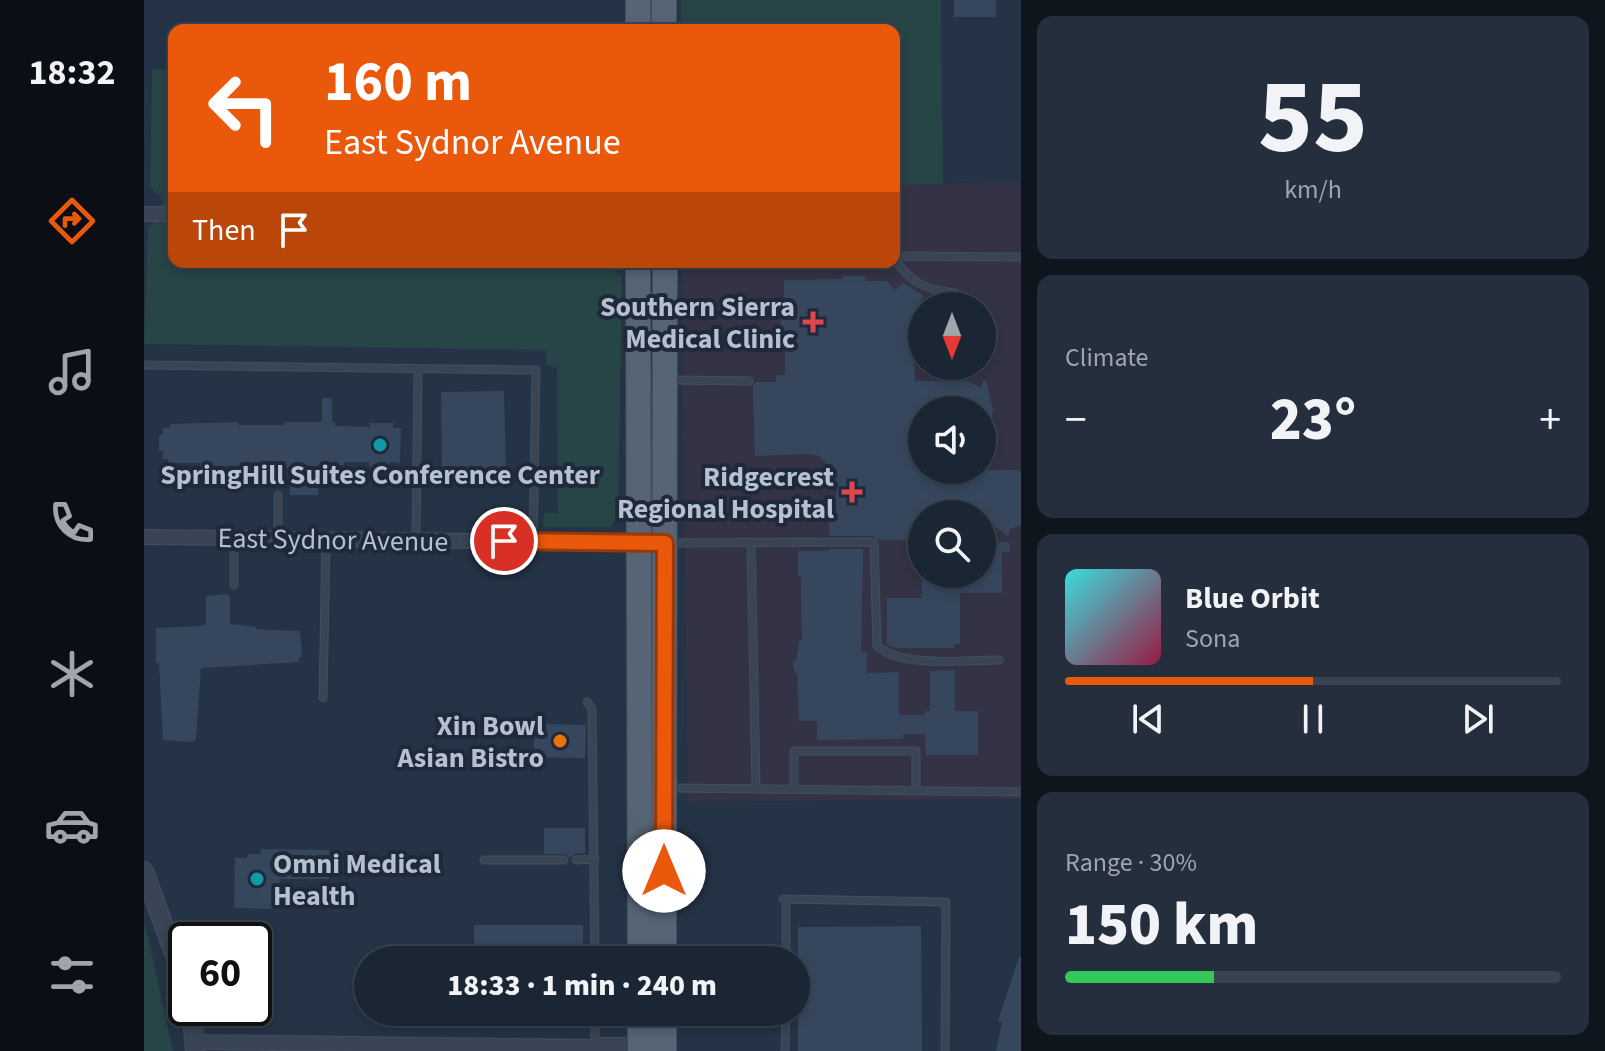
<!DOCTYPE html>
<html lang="en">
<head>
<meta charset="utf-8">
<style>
  :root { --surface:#1b2634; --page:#242e3c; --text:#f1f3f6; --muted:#a0a5ac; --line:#39434f; --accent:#ea580c }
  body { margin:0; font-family:"Source Sans 3",sans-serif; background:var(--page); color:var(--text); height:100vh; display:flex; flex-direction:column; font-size:30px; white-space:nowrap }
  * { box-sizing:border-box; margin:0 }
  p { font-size:26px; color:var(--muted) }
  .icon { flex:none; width:44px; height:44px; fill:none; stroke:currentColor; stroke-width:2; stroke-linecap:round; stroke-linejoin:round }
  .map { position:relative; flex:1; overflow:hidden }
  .side { display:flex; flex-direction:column; gap:16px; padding:16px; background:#0f151d; width:584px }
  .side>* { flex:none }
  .hud { position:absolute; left:24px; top:24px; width:732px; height:244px; border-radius:16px; box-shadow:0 4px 12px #0003,0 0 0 2px var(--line); background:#ea580c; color:#fff; overflow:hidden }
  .needle { width:52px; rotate:180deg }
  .buttons { position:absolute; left:764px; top:292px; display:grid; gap:16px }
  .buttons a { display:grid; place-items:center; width:88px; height:88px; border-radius:50%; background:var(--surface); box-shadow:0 4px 12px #0003,0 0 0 2px var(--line); font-size:40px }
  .speed { position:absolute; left:24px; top:922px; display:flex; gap:16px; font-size:40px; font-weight:700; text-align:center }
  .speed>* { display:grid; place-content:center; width:104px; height:104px; border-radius:50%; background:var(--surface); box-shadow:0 4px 12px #0003,0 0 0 2px var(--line); line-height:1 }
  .speed .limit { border:4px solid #111; border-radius:12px; background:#fff; color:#111 }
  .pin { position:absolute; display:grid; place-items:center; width:68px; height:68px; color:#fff; margin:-34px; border:4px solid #fff; border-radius:50%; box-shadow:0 2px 8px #0007 }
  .me { position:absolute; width:88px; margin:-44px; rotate:0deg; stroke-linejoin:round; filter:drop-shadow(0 0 6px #0008) }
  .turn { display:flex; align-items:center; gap:28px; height:168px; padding:0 24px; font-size:36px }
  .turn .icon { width:104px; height:104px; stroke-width:2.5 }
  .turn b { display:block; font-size:56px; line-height:68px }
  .then { display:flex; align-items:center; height:76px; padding:0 24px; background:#0003; gap:16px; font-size:30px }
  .big { font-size:60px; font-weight:800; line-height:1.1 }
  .side .card { flex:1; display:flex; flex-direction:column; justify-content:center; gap:12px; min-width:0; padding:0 28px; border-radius:16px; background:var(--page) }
  .side .dial { align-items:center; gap:0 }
  .dial b { font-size:104px; line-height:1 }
  .song { display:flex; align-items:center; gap:24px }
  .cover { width:96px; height:96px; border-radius:12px; background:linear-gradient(135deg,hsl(180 70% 55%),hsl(340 70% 35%)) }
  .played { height:8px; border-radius:4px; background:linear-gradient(90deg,var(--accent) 50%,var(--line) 50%) }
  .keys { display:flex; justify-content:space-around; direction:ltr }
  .heat { display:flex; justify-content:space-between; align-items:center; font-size:44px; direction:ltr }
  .charge { height:12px; border-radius:6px; background:linear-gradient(90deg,#34c759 30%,var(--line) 0) }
  .trip { position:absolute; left:210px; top:946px; width:456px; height:80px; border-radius:40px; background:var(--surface); box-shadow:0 4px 12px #0003,0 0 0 2px var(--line); font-weight:800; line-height:80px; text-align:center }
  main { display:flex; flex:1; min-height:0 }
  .dock { display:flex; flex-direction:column; width:144px; justify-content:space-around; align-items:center; background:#0b0f15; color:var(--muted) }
  .dock .icon { width:56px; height:56px }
  .dock .selected { color:var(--accent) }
  .dock b { font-size:36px; color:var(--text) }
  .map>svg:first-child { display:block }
  .medical { fill:#343245; fill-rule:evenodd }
  .green { fill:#274447 }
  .building { fill:#36475d }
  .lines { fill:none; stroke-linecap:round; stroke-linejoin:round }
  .service-casing { stroke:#434e5f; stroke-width:9 }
  .minor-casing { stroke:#434e5f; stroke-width:16 }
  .tertiary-casing { stroke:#434e5f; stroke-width:20 }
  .primary-casing { stroke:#434e5f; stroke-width:26 }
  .service { stroke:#394555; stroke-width:7 }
  .minor { stroke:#394555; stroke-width:14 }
  .tertiary { stroke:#394555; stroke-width:18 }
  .primary { stroke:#576475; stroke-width:24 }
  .route-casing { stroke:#983908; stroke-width:20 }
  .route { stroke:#ea580c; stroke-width:14 }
  .health-dot { fill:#e0444e; stroke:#1e2a3b; stroke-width:3 }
  .culture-dot { fill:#0f9aa8; stroke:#1e2a3b; stroke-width:3 }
  .food-dot { fill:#e8710a; stroke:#1e2a3b; stroke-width:3 }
  .labels { text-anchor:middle; stroke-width:8; stroke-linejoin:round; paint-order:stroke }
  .poi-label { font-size:28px; font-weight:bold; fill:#b7c0cf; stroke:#1e2a3b; text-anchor:end }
  .street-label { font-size:28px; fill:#b7c0cf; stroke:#1e2a3b }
</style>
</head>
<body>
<main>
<nav class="dock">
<b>18:32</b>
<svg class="icon selected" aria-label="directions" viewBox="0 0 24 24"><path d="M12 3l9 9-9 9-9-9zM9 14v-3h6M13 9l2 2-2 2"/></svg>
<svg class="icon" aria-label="music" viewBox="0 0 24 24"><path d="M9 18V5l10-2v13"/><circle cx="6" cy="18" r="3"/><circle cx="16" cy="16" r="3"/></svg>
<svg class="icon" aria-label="phone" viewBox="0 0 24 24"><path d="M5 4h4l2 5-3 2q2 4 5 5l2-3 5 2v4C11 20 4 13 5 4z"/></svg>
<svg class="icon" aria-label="climate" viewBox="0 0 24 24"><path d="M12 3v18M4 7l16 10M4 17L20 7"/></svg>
<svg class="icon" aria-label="car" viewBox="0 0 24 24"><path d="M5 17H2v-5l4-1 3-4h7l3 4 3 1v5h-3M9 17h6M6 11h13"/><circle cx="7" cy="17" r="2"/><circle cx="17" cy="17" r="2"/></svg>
<svg class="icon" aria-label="filters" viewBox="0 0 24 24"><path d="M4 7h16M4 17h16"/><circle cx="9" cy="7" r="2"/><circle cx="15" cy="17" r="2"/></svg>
</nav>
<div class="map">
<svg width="877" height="1051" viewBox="0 0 877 1051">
  <rect width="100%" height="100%" fill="#243346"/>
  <path class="medical" d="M877 181V799L544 802 537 262H750V185ZM778 306H838V366H778ZM778 410H838V470H778ZM778 514H838V574H778Z"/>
  <path class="green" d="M537 0H797L799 184 750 185V30H537Z
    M8 69 30 70V207H18L17 196 10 192 6 185Z
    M16 219 30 220V262H426L470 271 478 277 474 515 467 527H399L400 513H414L413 368 402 365V350L0 344 4 227Z
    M0 922 4 937 29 1051H0Z"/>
  <path class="building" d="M810 0H852V17H810Z
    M699 276H721V281H743L751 290 759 283 780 296 776 302 785 303 778 306V349L770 350 771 381H823L838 388V382L842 381 849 410 844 441 838 440V410H778V470H872L877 472V525L865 529V537L841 519 838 514H778V540H736L730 536H685V521L695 483H685V467L676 456 667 454 611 456 609 386 611 382H632V375H641V343H637L636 302H640V280L699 279Z
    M360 391 362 473 298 474 297 392Z
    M178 398H188V422H191V426L226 427V423H249V428H257L256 463 246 462V467H225V462H200V465H191V468H174V495H146V468H141V464L56 467V463H24V459H19V451H15V435H19V428H26V424L94 422V425H140V422H178Z
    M838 542H865L866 552H858V593H816V644H810V648H752L743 645V598H778V574H838Z
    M685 549H719L717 652H723V673L755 672V715H781V711H786V671L811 670V711H834V755H782L781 734H759V739L673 740V721H655L653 673H650L649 661H652L655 641H658L657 576H654V551H685Z
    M82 594 86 596V624L112 627V629L156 631 158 657H155V662L57 668 52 740 47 742 19 740 15 663H12V628L58 626 62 624V596Z
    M390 724 442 725 441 758 390 757Z
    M400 828H441V853L431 854 426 858 421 854H400Z
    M117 849 185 850V879H136L135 909 90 908 91 858H103L104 854H117Z
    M330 925H439V960H330Z
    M777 926 778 1051H654V927Z
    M875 957H877V1051H852L858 1022 854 1021Z"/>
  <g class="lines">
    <g class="service-casing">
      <path id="service" d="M750 256 877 257
        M750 259C769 284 780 289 811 293
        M0 365 392 370 389 541
        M527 380 605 381
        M134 495V538
        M90 538V585
        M272 540 274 369
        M523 543 730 542 733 646C759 668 821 660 855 660
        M607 543 612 788
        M179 698 182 539
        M443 702 448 709 451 960
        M526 788 877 792
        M650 789V751H772V790
        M340 860H420
        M432 860 451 859
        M639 899 802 902 801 1051
        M642 960V900
        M451 1012V1046
        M641 1051 642 1012"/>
    </g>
    <g class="minor-casing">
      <path id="minor" d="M0 214H30
        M0 537 501 543
        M51 1042 451 1047"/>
    </g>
    <g class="tertiary-casing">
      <path id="tertiary" d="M0 871 42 986
        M47 1008 51 1051
        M451 1047H496"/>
    </g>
    <g class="primary-casing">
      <path id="primary" d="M520 0V30
        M494 30V0
        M494 262 496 960
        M520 960 521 262
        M520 1012V1051
        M496 1051V1012"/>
    </g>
    <use href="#service" class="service"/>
    <use href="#minor" class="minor"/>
    <use href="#tertiary" class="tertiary"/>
    <use href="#primary" class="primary"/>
  </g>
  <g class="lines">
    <g class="route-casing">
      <path id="route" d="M360 541 521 543 520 871"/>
    </g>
    <use href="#route" class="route"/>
  </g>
  <g class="health-dot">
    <path d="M665 310h8v8h8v8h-8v8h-8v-8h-8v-8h8z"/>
    <path d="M704 480h8v8h8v8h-8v8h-8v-8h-8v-8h8z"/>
  </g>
  <g class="culture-dot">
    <circle cx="236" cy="445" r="8"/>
    <circle cx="113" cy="879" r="8"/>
  </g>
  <circle class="food-dot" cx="416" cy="741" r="8"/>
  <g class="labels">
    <g class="poi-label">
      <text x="651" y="316">Southern Sierra<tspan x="651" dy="32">Medical Clinic</tspan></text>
      <text x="236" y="484" text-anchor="middle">SpringHill Suites Conference Center</text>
      <text x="690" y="486">Ridgecrest<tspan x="690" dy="32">Regional Hospital</tspan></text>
      <text x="400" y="735">Xin Bowl<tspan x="400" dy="32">Asian Bistro</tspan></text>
      <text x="129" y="873" text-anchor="start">Omni Medical<tspan x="129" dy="32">Health</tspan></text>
    </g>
    <g class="street-label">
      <text transform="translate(189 539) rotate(1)" y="10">East Sydnor Avenue</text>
    </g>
  </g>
</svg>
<div class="buttons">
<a><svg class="needle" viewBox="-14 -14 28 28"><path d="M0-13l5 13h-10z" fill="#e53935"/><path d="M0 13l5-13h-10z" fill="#a0a5ac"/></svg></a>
<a><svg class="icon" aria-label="sound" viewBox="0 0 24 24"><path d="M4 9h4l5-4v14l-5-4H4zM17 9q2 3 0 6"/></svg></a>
<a><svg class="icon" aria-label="search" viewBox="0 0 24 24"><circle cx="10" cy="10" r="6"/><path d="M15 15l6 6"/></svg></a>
</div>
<div class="speed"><div class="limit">60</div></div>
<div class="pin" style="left:360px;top:541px;background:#d93025"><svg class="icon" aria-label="arrive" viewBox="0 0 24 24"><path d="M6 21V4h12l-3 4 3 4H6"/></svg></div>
<svg class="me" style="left:520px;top:871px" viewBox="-20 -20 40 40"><circle r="19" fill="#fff"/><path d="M0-13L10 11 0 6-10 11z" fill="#ea580c"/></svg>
<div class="trip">18:33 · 1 min · 240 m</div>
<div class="hud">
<div class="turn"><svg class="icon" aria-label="left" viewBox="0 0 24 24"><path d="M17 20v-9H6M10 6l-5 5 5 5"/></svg><div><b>160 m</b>East Sydnor Avenue</div></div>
<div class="then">Then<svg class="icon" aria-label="arrive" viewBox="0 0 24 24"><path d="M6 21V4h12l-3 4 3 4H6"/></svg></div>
</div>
</div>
<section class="side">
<div class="card dial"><b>55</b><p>km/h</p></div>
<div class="card"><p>Climate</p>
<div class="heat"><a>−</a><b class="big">23°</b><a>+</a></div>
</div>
<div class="card">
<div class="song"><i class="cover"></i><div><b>Blue Orbit</b><p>Sona</p></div></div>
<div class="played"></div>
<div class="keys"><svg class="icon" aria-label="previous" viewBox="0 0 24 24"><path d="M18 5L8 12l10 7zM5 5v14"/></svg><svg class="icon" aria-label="pause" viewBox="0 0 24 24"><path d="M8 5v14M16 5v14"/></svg><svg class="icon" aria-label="next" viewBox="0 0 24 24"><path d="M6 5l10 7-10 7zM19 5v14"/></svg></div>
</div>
<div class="card"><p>Range · 30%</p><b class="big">150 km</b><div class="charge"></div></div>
</section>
</main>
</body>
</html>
